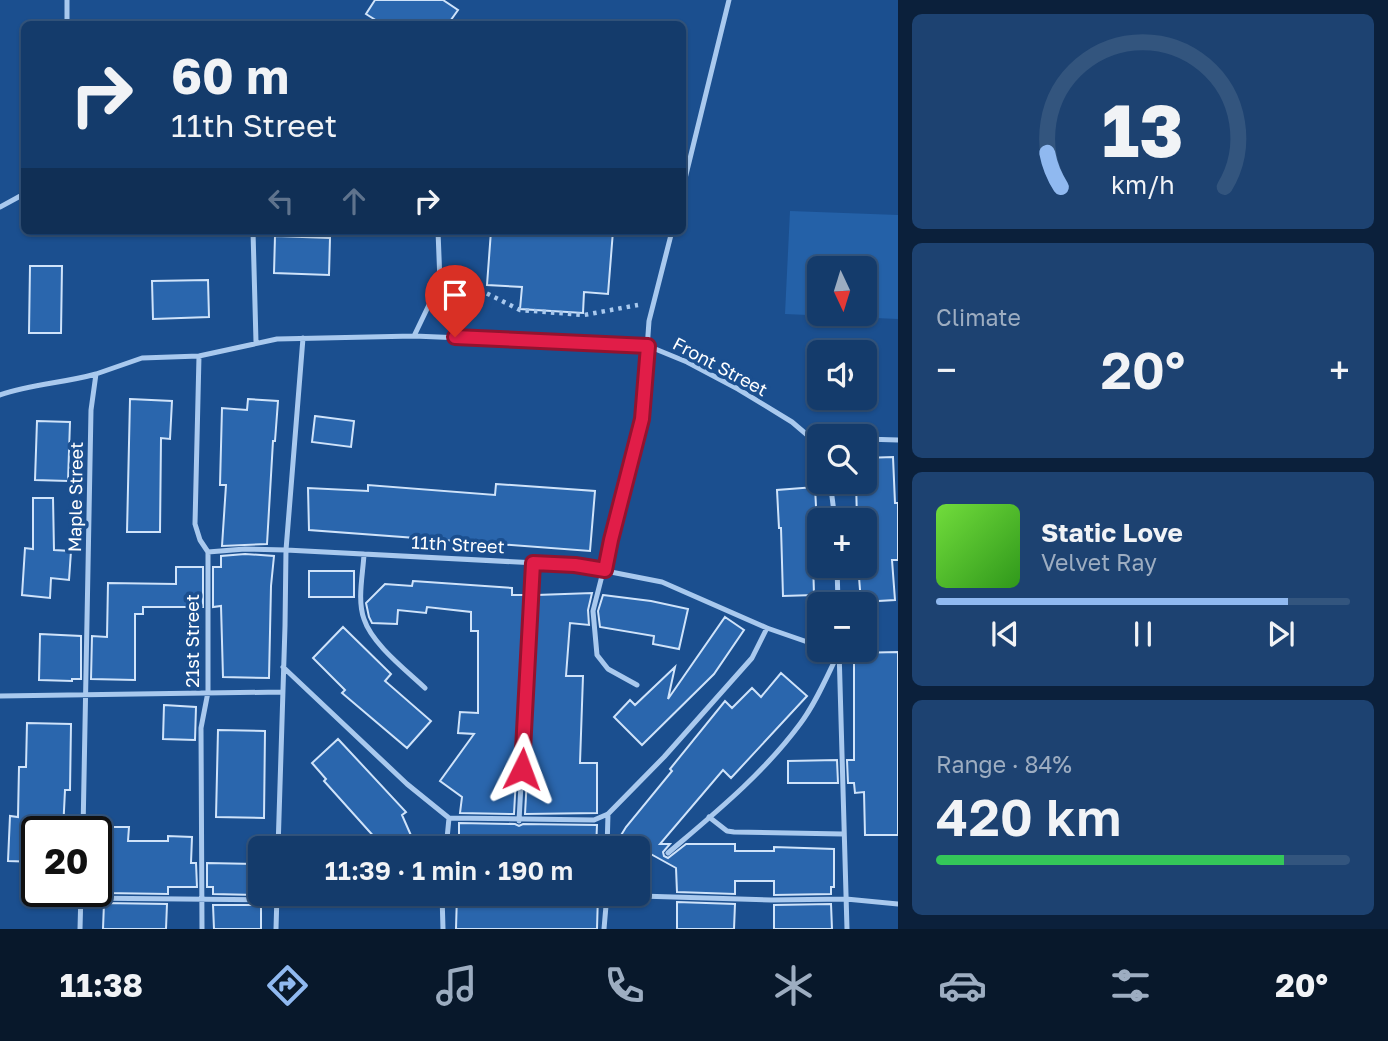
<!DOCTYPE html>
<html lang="en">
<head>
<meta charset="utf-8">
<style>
  :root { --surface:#143b6b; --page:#1d4271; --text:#f1f3f6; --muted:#9dadc1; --line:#33557e; --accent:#90b9f0 }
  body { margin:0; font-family:"Golos Text",sans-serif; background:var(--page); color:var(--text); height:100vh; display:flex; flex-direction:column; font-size:26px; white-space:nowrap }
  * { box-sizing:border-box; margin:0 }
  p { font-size:23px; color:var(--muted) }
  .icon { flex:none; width:38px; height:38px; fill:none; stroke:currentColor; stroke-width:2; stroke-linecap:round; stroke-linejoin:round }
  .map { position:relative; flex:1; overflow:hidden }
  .side { display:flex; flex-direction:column; gap:14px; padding:14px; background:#0b203b; width:490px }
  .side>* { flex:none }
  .guide { position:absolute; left:21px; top:21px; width:665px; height:214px; border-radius:10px; box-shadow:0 2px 5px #0004,0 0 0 2px var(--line); background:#143b6b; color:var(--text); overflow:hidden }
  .needle { width:46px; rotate:176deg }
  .fabs { position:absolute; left:807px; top:256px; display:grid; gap:14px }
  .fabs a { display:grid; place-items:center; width:70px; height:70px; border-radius:10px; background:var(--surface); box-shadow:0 2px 5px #0004,0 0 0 2px var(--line); font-size:35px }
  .speed { position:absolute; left:21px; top:816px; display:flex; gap:14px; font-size:35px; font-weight:700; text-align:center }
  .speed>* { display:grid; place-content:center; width:91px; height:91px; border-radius:50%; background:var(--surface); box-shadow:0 2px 5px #0004,0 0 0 2px var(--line); line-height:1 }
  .speed .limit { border:4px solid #111; border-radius:10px; background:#fff; color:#111 }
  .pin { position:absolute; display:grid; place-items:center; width:60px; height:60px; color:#fff; margin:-72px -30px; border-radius:50% 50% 50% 0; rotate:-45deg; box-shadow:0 0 7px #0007 }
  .pin .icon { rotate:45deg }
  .me { position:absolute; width:77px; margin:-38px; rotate:3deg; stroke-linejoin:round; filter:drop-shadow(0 0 5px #0008) }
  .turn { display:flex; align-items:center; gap:24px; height:147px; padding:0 35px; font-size:32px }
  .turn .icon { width:91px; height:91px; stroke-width:2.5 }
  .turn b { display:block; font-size:49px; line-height:60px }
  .lanes { display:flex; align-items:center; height:66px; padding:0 35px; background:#0003; justify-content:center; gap:35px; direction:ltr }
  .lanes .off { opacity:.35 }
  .big { font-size:52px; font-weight:600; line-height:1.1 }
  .side .tile { flex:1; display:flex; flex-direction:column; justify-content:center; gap:10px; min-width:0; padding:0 24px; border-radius:10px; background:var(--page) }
  .side .dial { align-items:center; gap:0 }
  .dial svg { height:182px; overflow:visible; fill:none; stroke:var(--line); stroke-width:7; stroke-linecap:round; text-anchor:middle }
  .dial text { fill:var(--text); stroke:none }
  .song { display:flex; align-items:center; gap:21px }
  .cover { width:84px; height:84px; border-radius:10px; background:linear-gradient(135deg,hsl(100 70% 55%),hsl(110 70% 35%)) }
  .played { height:7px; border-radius:4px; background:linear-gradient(90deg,var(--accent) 85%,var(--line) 85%) }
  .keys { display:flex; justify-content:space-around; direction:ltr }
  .heat { display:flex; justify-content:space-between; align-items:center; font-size:38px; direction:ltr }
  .charge { height:10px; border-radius:5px; background:linear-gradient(90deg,#34c759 84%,var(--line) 0) }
  .trip { position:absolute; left:248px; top:836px; width:402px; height:70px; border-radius:10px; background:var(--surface); box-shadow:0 2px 5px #0004,0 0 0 2px var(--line); font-weight:600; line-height:70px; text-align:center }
  .dock { display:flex; height:112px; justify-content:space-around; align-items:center; background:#08182b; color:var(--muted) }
  .dock .icon { width:49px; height:49px }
  .dock .current { color:var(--accent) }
  .dock b { font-size:32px; color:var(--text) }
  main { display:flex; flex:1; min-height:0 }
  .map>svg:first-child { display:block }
  .green { fill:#2461a8; fill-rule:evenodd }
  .building { fill:#2a66ad; stroke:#cfe3fa; stroke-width:2 }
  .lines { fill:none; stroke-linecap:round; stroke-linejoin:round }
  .path { stroke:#a9c9ee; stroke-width:4.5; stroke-dasharray:3.5 5; stroke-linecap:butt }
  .service { stroke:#a9c9ee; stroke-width:5 }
  .route-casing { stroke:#92132f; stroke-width:18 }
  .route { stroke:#e11d48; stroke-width:12 }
  .labels { text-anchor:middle; stroke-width:7; stroke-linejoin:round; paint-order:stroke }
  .street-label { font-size:18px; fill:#fff; stroke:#1b4f8f }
</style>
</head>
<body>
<main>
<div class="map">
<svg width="898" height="929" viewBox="0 0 898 929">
  <rect width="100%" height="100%" fill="#1b4f8f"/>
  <path class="green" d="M790 211 898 215V319L785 314ZM819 268H864V313H819Z"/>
  <path class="building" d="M375 0H443L458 10 448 24H382L366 14Z
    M491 231H613L608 294 584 292 583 313 520 309 522 287 487 285Z
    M275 236 330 238 329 275 274 273Z
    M30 266H62L61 333H29Z
    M208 280 209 317 153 319 152 281Z
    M130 399 172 401 170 439 161 438 160 532H127Z
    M248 399 278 401 275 441H273L267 544 222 546 226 485H220L222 408 247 410Z
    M315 416 354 421 351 447 312 442Z
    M37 421 70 422 68 481 35 480Z
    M893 457 895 503H898V560H892L895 600 861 602 858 565H864V520H857L856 481H864V458Z
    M496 484 595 491 590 551 309 530 308 488 368 491V485L495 495Z
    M815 487 817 526H812L814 595 783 596 781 528H779L777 490Z
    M33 498H53L54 550 71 551 69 580 51 578 50 598 22 595 25 548 33 549Z
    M245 554 274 556 271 586 269 678 223 677 221 606 213 607V567H221V556Z
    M176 567H203V607H143V614H135V680L91 679 92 636 107 637 108 583 176 584Z
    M309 571H354V597H309Z
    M413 581 512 588V595H526L514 814 460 813 462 797 440 781 474 734 458 733 460 712 478 713V631H471V612L427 607 426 613 398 610 397 624 372 623 369 617 366 603 385 584 412 586Z
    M592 593 588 610 589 625 570 623 566 676H583L580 763H597V813L525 814 537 595Z
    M603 595 651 601 688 609 679 649 653 644 654 636 600 627 598 611Z
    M725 617 744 630 714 674 642 745 614 717 630 700 635 705 675 667 668 699Z
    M343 627 391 674 385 681 431 721 407 748 342 693 345 690 313 658Z
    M40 634 81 636V679H72V681L39 680Z
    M898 652V835H865L864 792 855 793 854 783H848L847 760H854V653Z
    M781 673 807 696 731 778 723 770 660 844H670L663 852 664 856 668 858 686 844H735V851H774V847L834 849V887H831V894L774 895V881H735V894L677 892 676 868 620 837 626 827 672 771 670 769 725 701 732 708 752 688 761 697Z
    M164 705 196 707 195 740 163 739Z
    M27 723 71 724 70 790H65L63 831H37V862L8 861 10 816 18 817 19 767H26Z
    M218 730 265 731 264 818 216 817Z
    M338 739 406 812 402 815 417 849H385L324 781 326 779 312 763Z
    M837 760 838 783H788V761Z
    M459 823 515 824 519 826 523 824 597 825 596 849H459Z
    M106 827H129L128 841H168V836L192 837 191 863H196L197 887H168V894L105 893Z
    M207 863 261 864V895L213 894V887H207Z
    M457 894H598L597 929H456Z
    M677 902 735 904 734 929H677Z
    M104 903 167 904 166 929H103Z
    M831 904 832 929H774V905Z
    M213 905H261V929H214Z"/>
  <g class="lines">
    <path class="path" d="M645 231 656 235
      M454 285 486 293 520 310 584 315 638 305"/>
    <path class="service" d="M67 24V0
      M682 191 729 0
      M0 207 24 194
      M253 231 256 342
      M438 231 440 282 455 337
      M414 336 440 282
      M199 356 195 524 200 540 208 552V692L201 728 202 929
      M0 395C31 384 64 383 96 374
      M864 439 898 440
      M830 481 835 520
      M208 552 245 549 286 550 575 565 662 582 767 628 819 646
      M364 554C363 574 357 600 364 619 372 644 406 670 425 688
      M837 565 838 604
      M839 649 847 929
      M283 667 407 784 449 818
      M637 685 608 669 597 655 593 611 642 419 649 321 672 231
      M0 696 282 692
      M608 814 664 757 752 658 767 628
      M709 817 727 831 734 832 843 834
      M519 821 533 563
      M83 831 91 410 96 374 142 358 199 356 277 339 414 336 648 346 687 362 738 389 792 422 819 445
      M278 849 285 626 286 550 303 338
      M446 849 449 818 594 820 608 814 607 849
      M668 853C715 813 763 774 800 724 816 703 827 676 839 652L830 649
      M442 894 443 929
      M607 895 771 900 846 899 898 904
      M81 898 276 900 442 898
      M80 929 81 891
      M276 929 277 894
      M604 929 607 894"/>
  </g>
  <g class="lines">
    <g class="route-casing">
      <path id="route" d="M455 337 648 346 642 419 611 540 605 570 575 565 533 563 522 769"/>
    </g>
    <use href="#route" class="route"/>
  </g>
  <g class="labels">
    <g class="street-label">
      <text transform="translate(720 367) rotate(28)" y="6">Front Street</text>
      <text transform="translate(76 497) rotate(-89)" y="6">Maple Street</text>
      <text transform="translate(458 545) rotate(3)" y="6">11th Street</text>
      <text transform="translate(193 641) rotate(-90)" y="6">21st Street</text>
    </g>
  </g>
</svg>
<div class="fabs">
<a><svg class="needle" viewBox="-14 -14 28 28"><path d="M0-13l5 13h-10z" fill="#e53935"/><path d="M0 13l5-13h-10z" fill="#9dadc1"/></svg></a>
<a><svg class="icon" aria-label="sound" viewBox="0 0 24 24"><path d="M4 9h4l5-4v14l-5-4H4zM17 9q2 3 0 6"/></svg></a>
<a><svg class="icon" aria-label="search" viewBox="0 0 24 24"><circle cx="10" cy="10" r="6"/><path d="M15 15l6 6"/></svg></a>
<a>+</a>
<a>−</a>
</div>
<div class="speed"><div class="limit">20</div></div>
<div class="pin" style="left:455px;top:337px;background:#d93025"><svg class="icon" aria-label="arrive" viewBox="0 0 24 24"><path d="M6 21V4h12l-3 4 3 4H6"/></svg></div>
<svg class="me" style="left:522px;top:769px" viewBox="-20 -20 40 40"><path d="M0-17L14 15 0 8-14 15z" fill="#e11d48" stroke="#fff" stroke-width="4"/></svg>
<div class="trip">11:39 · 1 min · 190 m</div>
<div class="guide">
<div class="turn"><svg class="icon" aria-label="right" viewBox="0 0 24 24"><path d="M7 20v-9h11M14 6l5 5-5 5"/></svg><div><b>60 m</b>11th Street</div></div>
<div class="lanes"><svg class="icon off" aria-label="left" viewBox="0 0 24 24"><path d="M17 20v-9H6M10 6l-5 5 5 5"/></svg><svg class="icon off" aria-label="ahead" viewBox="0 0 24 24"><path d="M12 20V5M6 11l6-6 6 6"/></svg><svg class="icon" aria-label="right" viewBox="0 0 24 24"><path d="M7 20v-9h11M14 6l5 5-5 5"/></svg></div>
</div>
</div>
<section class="side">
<div class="tile dial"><svg viewBox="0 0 100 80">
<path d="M14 69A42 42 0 1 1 86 69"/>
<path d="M14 69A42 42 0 0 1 8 54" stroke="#90b9f0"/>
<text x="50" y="56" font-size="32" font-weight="700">13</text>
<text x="50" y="72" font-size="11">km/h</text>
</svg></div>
<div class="tile"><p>Climate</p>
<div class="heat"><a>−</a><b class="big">20°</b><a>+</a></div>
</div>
<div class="tile">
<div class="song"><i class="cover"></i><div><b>Static Love</b><p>Velvet Ray</p></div></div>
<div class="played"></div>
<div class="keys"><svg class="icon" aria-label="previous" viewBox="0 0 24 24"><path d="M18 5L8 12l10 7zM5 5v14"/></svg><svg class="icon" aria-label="pause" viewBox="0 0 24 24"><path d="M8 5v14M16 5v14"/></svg><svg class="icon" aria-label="next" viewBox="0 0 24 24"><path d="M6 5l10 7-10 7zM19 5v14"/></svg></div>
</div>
<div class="tile"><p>Range · 84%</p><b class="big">420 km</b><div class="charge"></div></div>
</section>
</main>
<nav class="dock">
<b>11:38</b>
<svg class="icon current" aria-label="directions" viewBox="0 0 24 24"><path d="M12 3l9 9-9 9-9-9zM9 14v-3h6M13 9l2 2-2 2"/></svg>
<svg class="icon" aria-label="music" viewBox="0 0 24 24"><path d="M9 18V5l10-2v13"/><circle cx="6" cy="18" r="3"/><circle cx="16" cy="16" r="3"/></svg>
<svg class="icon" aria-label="phone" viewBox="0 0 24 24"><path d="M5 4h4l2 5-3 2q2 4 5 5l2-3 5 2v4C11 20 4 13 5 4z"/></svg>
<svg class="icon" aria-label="climate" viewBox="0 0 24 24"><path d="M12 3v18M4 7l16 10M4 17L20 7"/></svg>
<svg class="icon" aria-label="car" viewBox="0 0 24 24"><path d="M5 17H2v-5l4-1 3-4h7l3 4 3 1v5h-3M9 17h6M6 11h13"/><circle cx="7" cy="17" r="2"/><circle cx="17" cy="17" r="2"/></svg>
<svg class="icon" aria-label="filters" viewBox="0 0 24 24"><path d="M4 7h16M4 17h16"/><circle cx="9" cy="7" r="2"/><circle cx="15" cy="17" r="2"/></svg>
<b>20°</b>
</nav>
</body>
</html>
